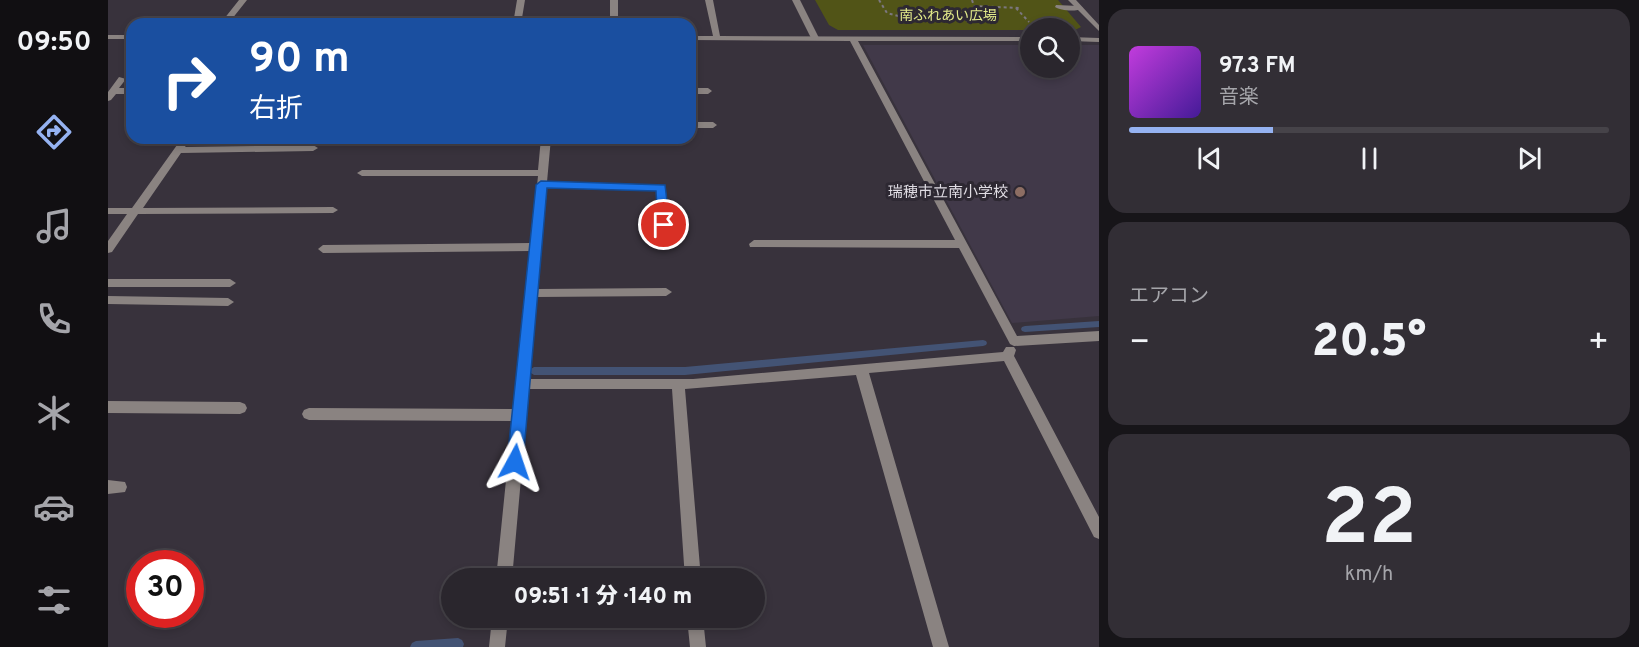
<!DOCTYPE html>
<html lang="ja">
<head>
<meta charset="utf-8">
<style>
  :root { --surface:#2a262d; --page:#322e35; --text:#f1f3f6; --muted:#a5a5aa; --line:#464349; --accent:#95b2f1 }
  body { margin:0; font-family:Overpass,"Noto Sans JP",sans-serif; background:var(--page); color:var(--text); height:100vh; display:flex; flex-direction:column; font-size:22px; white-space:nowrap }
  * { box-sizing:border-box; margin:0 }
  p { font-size:20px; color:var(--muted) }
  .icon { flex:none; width:33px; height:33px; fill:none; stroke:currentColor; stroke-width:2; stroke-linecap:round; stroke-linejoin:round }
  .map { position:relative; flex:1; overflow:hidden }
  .side { display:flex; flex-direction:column; gap:9px; padding:9px; background:#171519; width:540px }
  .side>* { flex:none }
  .banner { position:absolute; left:18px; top:18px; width:570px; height:126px; border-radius:18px; box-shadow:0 3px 9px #0003,0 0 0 2px var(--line); background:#1a4fa0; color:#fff; overflow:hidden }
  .controls { position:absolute; left:912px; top:18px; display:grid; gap:12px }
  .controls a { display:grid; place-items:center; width:60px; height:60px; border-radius:50%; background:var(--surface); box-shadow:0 3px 9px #0003,0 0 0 2px var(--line); font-size:30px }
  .speed { position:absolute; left:18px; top:550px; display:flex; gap:12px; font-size:30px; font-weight:700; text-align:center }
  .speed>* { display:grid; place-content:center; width:78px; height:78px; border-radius:50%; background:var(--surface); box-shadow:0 3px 9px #0003,0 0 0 2px var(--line); line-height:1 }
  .speed .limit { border:9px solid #d22; background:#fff; color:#111 }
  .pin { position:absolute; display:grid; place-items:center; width:51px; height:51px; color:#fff; margin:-26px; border:3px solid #fff; border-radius:50%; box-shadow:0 2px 6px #0007 }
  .me { position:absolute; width:66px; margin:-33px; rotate:5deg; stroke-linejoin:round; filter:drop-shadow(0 0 4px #0008) }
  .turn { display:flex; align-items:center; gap:21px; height:126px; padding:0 24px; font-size:27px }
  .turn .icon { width:78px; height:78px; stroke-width:2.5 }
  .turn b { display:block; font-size:42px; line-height:51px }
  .big { font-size:45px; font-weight:800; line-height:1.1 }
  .side .widget { flex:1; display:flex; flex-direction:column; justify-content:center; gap:9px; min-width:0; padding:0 21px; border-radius:18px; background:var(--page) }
  .side .dial { align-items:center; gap:0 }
  .dial b { font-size:78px; line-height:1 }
  .song { display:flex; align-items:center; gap:18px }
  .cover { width:72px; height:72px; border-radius:9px; background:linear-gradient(135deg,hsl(290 70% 55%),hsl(260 70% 35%)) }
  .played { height:6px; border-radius:3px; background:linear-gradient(90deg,var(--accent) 30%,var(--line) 30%) }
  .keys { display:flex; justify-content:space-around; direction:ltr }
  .heat { display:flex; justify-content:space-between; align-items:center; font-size:33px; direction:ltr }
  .trip { position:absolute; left:333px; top:568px; width:324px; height:60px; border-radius:30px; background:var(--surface); box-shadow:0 3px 9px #0003,0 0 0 2px var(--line); font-weight:800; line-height:60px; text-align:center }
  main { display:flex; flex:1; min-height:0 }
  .menu { display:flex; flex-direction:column; width:108px; justify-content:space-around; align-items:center; background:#110f12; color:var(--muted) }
  .menu .icon { width:42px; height:42px }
  .menu .selected { color:var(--accent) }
  .menu b { font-size:27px; color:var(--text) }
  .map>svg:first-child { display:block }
  .built { fill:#413949 }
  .green { fill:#515417 }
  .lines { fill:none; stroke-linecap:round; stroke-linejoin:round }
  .stream { fill:#435374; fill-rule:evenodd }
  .path { stroke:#7c7780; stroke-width:2; stroke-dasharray:3 3; stroke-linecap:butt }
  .service { fill:#8a8381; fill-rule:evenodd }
  .minor { fill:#8a8381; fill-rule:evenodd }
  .tertiary { fill:#8a8381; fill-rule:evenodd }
  .route { fill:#1a73e8; stroke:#114b97; stroke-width:1.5 }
  .education-dot { fill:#8d6e63; stroke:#2d2832; stroke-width:2 }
  .labels { text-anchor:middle; stroke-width:6; stroke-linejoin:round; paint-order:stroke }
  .far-park-label { font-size:14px; fill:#e3ea8a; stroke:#2d2832 }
  .poi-label { font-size:15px; fill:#dfdce3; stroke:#2d2832; text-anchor:end }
</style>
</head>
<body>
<main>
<nav class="menu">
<b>09:50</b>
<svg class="icon selected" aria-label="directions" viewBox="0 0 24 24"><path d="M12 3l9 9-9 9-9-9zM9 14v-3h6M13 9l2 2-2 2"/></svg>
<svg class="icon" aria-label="music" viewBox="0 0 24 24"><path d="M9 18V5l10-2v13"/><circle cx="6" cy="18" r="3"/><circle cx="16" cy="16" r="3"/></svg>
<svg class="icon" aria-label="phone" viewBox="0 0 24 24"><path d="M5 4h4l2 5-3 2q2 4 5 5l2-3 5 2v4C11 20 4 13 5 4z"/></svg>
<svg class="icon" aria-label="climate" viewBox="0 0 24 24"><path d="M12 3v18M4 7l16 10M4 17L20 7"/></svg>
<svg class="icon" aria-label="car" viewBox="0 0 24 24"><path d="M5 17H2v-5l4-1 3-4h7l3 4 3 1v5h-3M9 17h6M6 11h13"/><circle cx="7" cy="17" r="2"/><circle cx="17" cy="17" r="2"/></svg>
<svg class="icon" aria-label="filters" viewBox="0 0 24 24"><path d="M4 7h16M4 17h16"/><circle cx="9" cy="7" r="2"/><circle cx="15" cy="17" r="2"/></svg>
</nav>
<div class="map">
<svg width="991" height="647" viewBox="0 0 991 647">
  <rect width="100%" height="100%" fill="#38323c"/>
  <path class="built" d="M755 45H922V68H962V45H991V316L904 323Z"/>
  <path class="green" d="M707 0H950L973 27 967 30H730L721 25Z"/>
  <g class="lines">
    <path class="stream" d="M991 321V327L917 332 914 331 913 329 914 327 917 326Z
      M875 340 878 341 879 343 878 345 875 346 577 375H426L423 373 422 371 423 369 426 367H577Z
      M350 638 354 640 356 644 355 647H302L304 643 308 641Z"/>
    <path class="path" d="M771 0 779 13 813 22
      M864 0 866 6 912 8
      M908 8 921 22
      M858 21 867 14 866 6"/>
    <path class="service" d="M948 5 971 6 975 8C969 12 953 11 947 7Z"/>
    <path class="minor" d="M131 0H139L120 24H112Z
      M409 0H417L413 24H405Z
      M502 0H510V24H502Z
      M597 0H605L612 36 922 37V41H750L909 336 991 331V341L906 346 902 344 851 248 642 247 641 244 646 240H847L742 41 582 40V36H605Z
      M960 0H968L991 25V31Z
      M0 35H24V39H0Z
      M962 37 991 38V42L962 41Z
      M11 77 18 79 11 88H24V94H8L3 100 0 101V92Z
      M582 88H600L604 91 600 94H582Z
      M582 122H605L609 125 605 128H582Z
      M74 138H84L77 147 205 145 210 148 205 151 73 153 35 208 225 207 230 210 225 213 30 214 4 252 0 253V241L19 214H0V208H24Z
      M433 138H443L439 182 557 186 563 243 558 247 553 243 548 191 438 188 429 289 558 288 564 292 558 296 429 297 421 379H585L895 352 898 347H906L908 350 906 356 991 517V539L986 537 896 361 761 373 841 647H825L748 375 577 389 593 579H577L564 389H421L404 579H388L404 421 201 420 196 418 194 414 196 410 201 408 406 409 422 251 215 253 210 249 215 245 423 243 430 176H254L249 173 254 170H430Z
      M0 279H122L128 283 122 287H0Z
      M0 296 120 298 126 302 120 306 0 304Z
      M0 401 132 402 137 404 139 408 137 412 132 414 0 413Z
      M0 480 17 482 19 487 17 492 0 494Z
      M384 618H400L397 647H381Z
      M579 618H595L598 647H582Z"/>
    <path class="tertiary" d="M684 0H692L711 38 710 40 703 38Z"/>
  </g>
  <path class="route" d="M433 181 557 185 562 225 556 229 550 225 548 191 439 188 415 462 413 467 407 469 401 467 399 462 428 185Z"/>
  <circle class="education-dot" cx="912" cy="192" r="6"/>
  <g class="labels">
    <g class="far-park-label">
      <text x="840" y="20">南ふれあい広場</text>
    </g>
    <g class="poi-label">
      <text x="900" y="197">瑞穂市立南小学校</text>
    </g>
  </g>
</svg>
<div class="controls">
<a><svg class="icon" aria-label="search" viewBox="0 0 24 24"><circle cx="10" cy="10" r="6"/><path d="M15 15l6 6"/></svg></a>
</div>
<div class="speed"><div class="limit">30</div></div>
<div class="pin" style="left:556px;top:225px;background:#d93025"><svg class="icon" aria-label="arrive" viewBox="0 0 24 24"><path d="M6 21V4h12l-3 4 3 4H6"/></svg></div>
<svg class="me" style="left:407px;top:462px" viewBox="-20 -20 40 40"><path d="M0-17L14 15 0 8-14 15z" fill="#1a73e8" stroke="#fff" stroke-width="4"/></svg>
<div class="trip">09:51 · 1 分 · 140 m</div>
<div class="banner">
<div class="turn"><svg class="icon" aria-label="right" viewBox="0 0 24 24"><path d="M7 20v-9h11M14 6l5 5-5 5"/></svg><div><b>90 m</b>右折</div></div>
</div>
</div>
<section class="side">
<div class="widget">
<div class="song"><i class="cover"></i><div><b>97.3 FM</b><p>音楽</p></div></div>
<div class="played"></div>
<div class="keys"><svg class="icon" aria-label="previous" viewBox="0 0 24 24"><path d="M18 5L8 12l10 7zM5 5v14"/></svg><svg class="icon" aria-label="pause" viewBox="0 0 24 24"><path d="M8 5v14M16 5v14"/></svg><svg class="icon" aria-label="next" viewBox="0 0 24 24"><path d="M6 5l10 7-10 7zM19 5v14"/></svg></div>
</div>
<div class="widget"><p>エアコン</p>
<div class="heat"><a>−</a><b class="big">20.5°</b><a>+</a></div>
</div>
<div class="widget dial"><b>22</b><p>km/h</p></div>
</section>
</main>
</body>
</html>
